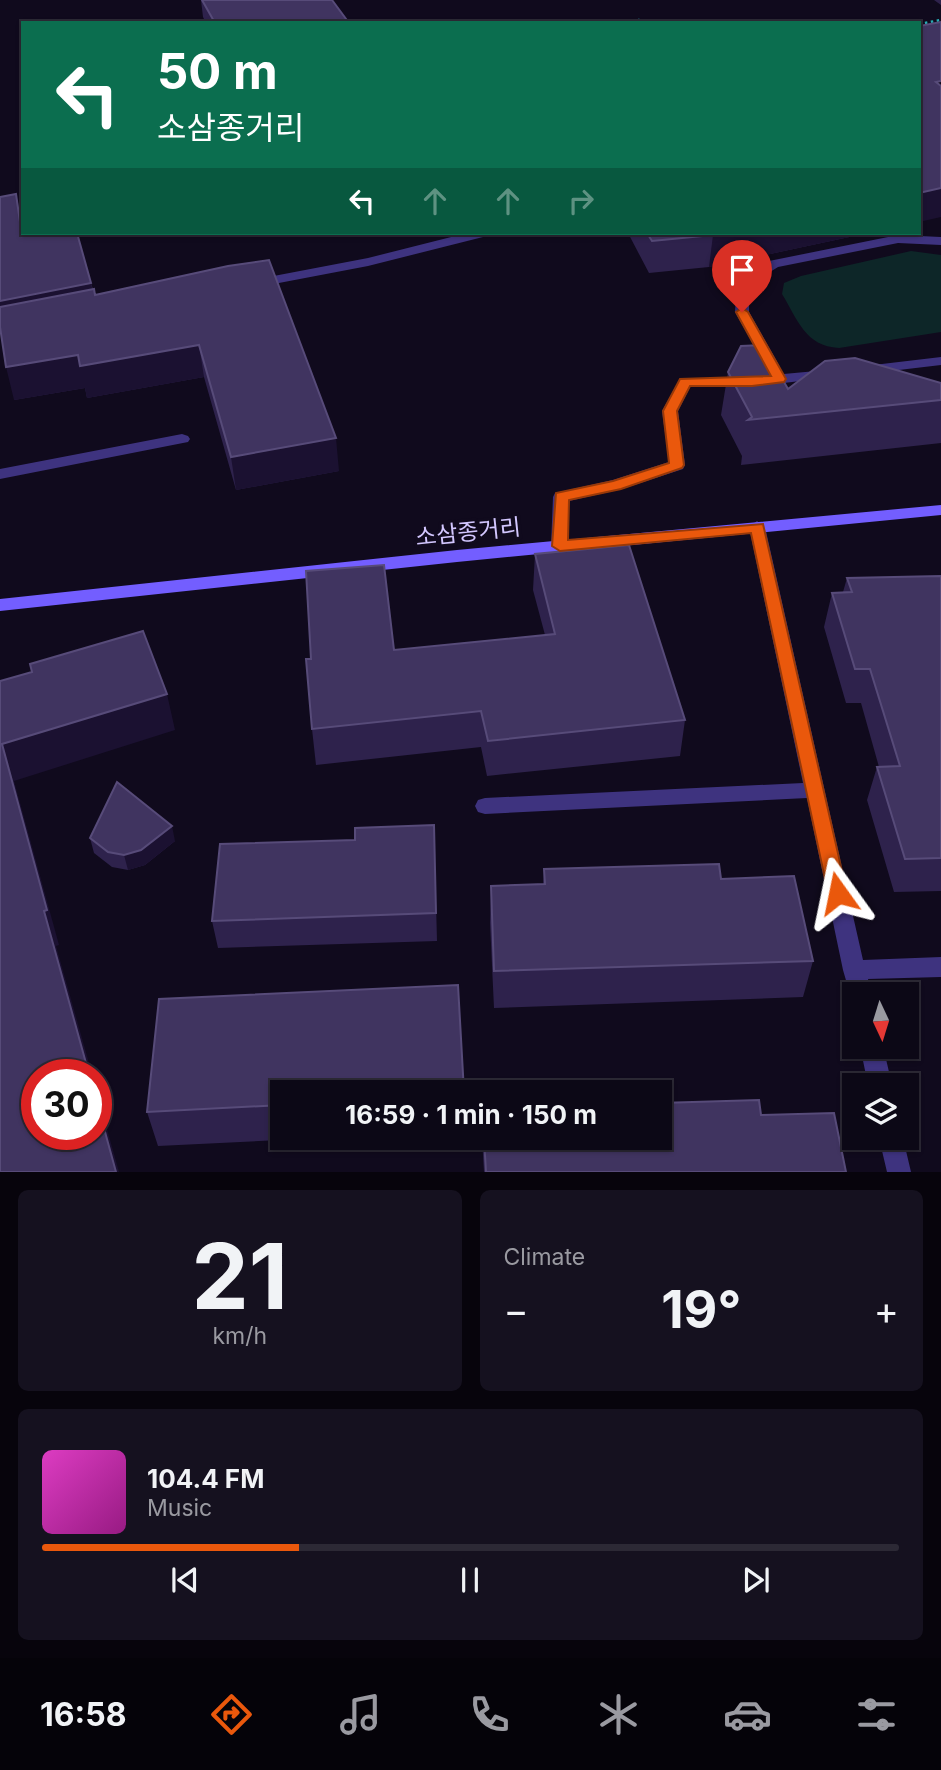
<!DOCTYPE html>
<html lang="en">
<head>
<meta charset="utf-8">
<style>
  :root { --surface:#0c0816; --page:#15111f; --text:#f1f3f6; --muted:#9a9aa1; --line:#2c2935; --accent:#ea580c }
  body { margin:0; font-family:Inter,"Noto Sans KR",sans-serif; background:var(--page); color:var(--text); height:100vh; display:flex; flex-direction:column; font-size:26px; white-space:nowrap }
  * { box-sizing:border-box; margin:0 }
  p { font-size:23px; color:var(--muted) }
  .icon { flex:none; width:38px; height:38px; fill:none; stroke:currentColor; stroke-width:2; stroke-linecap:round; stroke-linejoin:round }
  .map { position:relative; height:1172px; overflow:hidden }
  .drawer { display:flex; flex-direction:column; gap:18px; padding:18px; background:#07040c; flex:1 }
  .drawer>* { flex:none }
  .hud { position:absolute; left:21px; top:21px; width:900px; height:214px; border-radius:0px; box-shadow:0 2px 5px #0004,0 0 0 2px var(--line); background:#0b6e4f; color:#fff; overflow:hidden }
  .needle { width:46px; rotate:176deg }
  .controls { position:absolute; left:842px; top:982px; display:grid; gap:14px }
  .controls a { display:grid; place-items:center; width:77px; height:77px; border-radius:0px; background:var(--surface); box-shadow:0 2px 5px #0004,0 0 0 2px var(--line); font-size:35px }
  .speed { position:absolute; left:21px; top:1059px; display:flex; gap:14px; font-size:35px; font-weight:700; text-align:center }
  .speed>* { display:grid; place-content:center; width:91px; height:91px; border-radius:50%; background:var(--surface); box-shadow:0 2px 5px #0004,0 0 0 2px var(--line); line-height:1 }
  .speed .limit { border:10px solid #d22; background:#fff; color:#111 }
  .pin { position:absolute; display:grid; place-items:center; width:60px; height:60px; color:#fff; margin:-72px -30px; border-radius:50% 50% 50% 0; rotate:-45deg; box-shadow:0 0 7px #0007 }
  .pin .icon { rotate:45deg }
  .me { position:absolute; width:77px; margin:-38px; rotate:348deg; stroke-linejoin:round; filter:drop-shadow(0 0 5px #0008) }
  .turn { display:flex; align-items:center; gap:24px; height:147px; padding:0 21px; font-size:32px }
  .turn .icon { width:91px; height:91px; stroke-width:2.5 }
  .turn b { display:block; font-size:49px; line-height:60px }
  .lanes { display:flex; align-items:center; height:66px; padding:0 21px; background:#0003; justify-content:center; gap:35px; direction:ltr }
  .lanes .off { opacity:.35 }
  .big { font-size:52px; font-weight:700; line-height:1.1 }
  .drawer .tile { flex:1; display:flex; flex-direction:column; justify-content:center; gap:10px; min-width:0; padding:0 24px; border-radius:10px; background:var(--page) }
  .drawer .dial { align-items:center; gap:0 }
  .dial b { font-size:91px; line-height:1 }
  .song { display:flex; align-items:center; gap:21px }
  .cover { width:84px; height:84px; border-radius:10px; background:linear-gradient(135deg,hsl(310 70% 55%),hsl(310 70% 35%)) }
  .played { height:7px; border-radius:4px; background:linear-gradient(90deg,var(--accent) 30%,var(--line) 30%) }
  .keys { display:flex; justify-content:space-around; direction:ltr }
  .heat { display:flex; justify-content:space-between; align-items:center; font-size:38px; direction:ltr }
  .drawer .tiles { flex:1; display:grid; gap:18px; grid-template-columns:1fr 1fr }
  .tile:last-child { grid-column:span 2 }
  .trip { position:absolute; left:270px; top:1080px; width:402px; height:70px; border-radius:0px; background:var(--surface); box-shadow:0 2px 5px #0004,0 0 0 2px var(--line); font-weight:700; line-height:70px; text-align:center }
  .dock { display:flex; height:112px; justify-content:space-around; align-items:center; background:#050309; color:var(--muted) }
  .dock .icon { width:49px; height:49px }
  .dock .on { color:var(--accent) }
  .dock b { font-size:32px; color:var(--text) }
  .map>svg:first-child { display:block }
  .green { fill:#0d2628 }
  .lines { fill:none; stroke-linecap:round; stroke-linejoin:round }
  .path { stroke:#26adb4; stroke-width:2.5; stroke-dasharray:2.5 3.5; stroke-linecap:butt }
  .lane { fill:#3e337f; fill-rule:evenodd }
  .street { fill:#3e337f; fill-rule:evenodd }
  .secondary { fill:#735eff; fill-rule:evenodd }
  .wall { fill:#2e224c }
  .shaded-wall { fill:#1b1131 }
  .building { fill:#403460; stroke:#574b79; stroke-width:2 }
  .route { fill:#ea580c; stroke:#983908; stroke-width:2 }
  .labels { text-anchor:middle; stroke-width:7; stroke-linejoin:round; paint-order:stroke }
  .street-label { font-size:23px; fill:#d3c7ff; stroke:#100a1d }
</style>
</head>
<body>
<div class="map">
<svg width="941" height="1172" viewBox="0 0 941 1172">
  <rect width="100%" height="100%" fill="#100a1d"/>
  <path class="green" d="M911 251 941 255V332L839 348C805 346 798 320 782 294L784 283 801 276Z"/>
  <g class="lines">
    <path class="path" d="M638 19 640 23
      M919 24 941 20"/>
    <path class="lane" d="M898 235 941 237V245L898 243 778 267 749 285V312L780 367 778 370H768L735 312 737 280 769 261Z
      M941 357V365L865 374 858 370 865 366Z
      M827 370 834 374 832 377 752 387H690L678 411 685 465 683 469 622 489 569 501V546L560 552 554 550 551 546 553 497 555 493 613 480 669 462 662 411 680 379 752 377Z
      M182 434 188 436 190 439 188 442 0 479V469Z"/>
    <path class="street" d="M467 233H489L487 236 368 266 253 288 246 284 253 280 368 258Z
      M757 521 765 527 863 960 941 957V977L868 979 871 994H854L852 1001 843 970 807 798 485 814 478 812 475 806 478 800 485 798 803 783 749 527Z
      M860 1046H883L892 1085H868Z
      M879 1138H903L911 1172H887Z"/>
    <path class="secondary" d="M941 505V515L457 562 0 611V599L457 550Z"/>
  </g>
  <path class="wall" d="M201 0H332L349 23H206L203 17Z
    M934 0H941V5Z
    M16 194 24 236 91 283 95 295 228 266 339 471 236 490 204 377 87 398 85 388 14 400Z
    M628 233H868L709 267 649 273Z
    M728 372 788 389 941 383V443L741 465 742 456 721 415Z
    M535 554 685 720 680 756 487 776 481 747 316 765 312 729 394 650 545 635 533 590Z
    M941 576V891L894 892 867 800 877 767H879L861 703H846L824 627 832 593 843 592 847 578Z
    M434 825 437 941 218 948 212 921 355 840Z
    M90 838 175 841 145 865 128 870 112 867 94 853Z
    M544 869 721 879 813 961 803 997 494 1008 490 923 491 886 543 884Z
    M282 1092V1138H320L158 1146 147 1112Z
    M761 1115 846 1172H484L482 1138H660Z"/>
  <path class="shaded-wall" d="M941 188V217L919 222V193Z
    M16 194 22 218 23 233H24L28 261 22 236Z
    M726 233H868L709 267 713 235Z
    M91 283 96 308 0 312V301Z
    M199 345 204 377 87 398 85 388 14 400 6 367 78 355Z
    M336 438 339 471 236 490 231 457Z
    M167 694 175 730 14 781 59 945 56 946 92 1074H89L44 911 2 744Z
    M172 826 175 841 145 865 128 870 124 855Z
    M96 1090 119 1172H116L96 1099Z"/>
  <path class="building" d="M202 0H332L349 23H215Z
    M941 22V81L936 82 941 86V188L919 193V26Z
    M16 194 22 236 44 233H77L91 283 0 301V197Z
    M647 233H726L713 235 652 241Z
    M269 260 336 438 231 457 199 345 80 366 78 355 6 367 0 327V307L94 289 95 295 228 266Z
    M763 345 788 389 825 361 855 358 941 383V400L748 420 752 417 728 372 741 346Z
    M629 545 685 720 488 741 481 711 312 729 306 659H311L306 571 384 565 394 650 555 634 535 554Z
    M941 576V858L905 859 877 767 900 766 870 669H855L832 593 852 592 847 578Z
    M143 631 167 694 2 744 47 910 44 911 89 1074H37V1134H96V1099L116 1172H0V681L32 672 30 664Z
    M117 782 172 826 141 850 124 855 108 852 90 838Z
    M434 825 436 913 212 921 220 844 355 840V828Z
    M719 864 721 879 794 876 813 961 494 971 491 886 545 884 544 869Z
    M458 985 464 1092H282V1105L147 1112 159 999Z
    M759 1100 761 1115 834 1113 846 1172H486L484 1138H660V1103Z"/>
  <path class="route" d="M742 308 748 312 786 379 784 382 752 386H690L677 411 684 465 682 468 621 489 569 500 568 540 763 524 847 893 844 899 838 901 831 899 828 893 751 533 560 551 552 546 556 493 613 481 669 463 663 411 680 379 771 376 736 312Z"/>
  <g class="labels">
    <g class="street-label">
      <text transform="translate(468 532) rotate(-6)" y="8">소삼종거리</text>
    </g>
  </g>
</svg>
<div class="controls">
<a><svg class="needle" viewBox="-14 -14 28 28"><path d="M0-13l5 13h-10z" fill="#e53935"/><path d="M0 13l5-13h-10z" fill="#9a9aa1"/></svg></a>
<a><svg class="icon" aria-label="layers" viewBox="0 0 24 24"><path d="M12 4l9 5-9 5-9-5zM3 14l9 5 9-5"/></svg></a>
</div>
<div class="speed"><div class="limit">30</div></div>
<div class="pin" style="left:742px;top:312px;background:#d93025"><svg class="icon" aria-label="arrive" viewBox="0 0 24 24"><path d="M6 21V4h12l-3 4 3 4H6"/></svg></div>
<svg class="me" style="left:838px;top:893px" viewBox="-20 -20 40 40"><path d="M0-17L14 15 0 8-14 15z" fill="#ea580c" stroke="#fff" stroke-width="4"/></svg>
<div class="trip">16:59 · 1 min · 150 m</div>
<div class="hud">
<div class="turn"><svg class="icon" aria-label="left" viewBox="0 0 24 24"><path d="M17 20v-9H6M10 6l-5 5 5 5"/></svg><div><b>50 m</b>소삼종거리</div></div>
<div class="lanes"><svg class="icon" aria-label="left" viewBox="0 0 24 24"><path d="M17 20v-9H6M10 6l-5 5 5 5"/></svg><svg class="icon off" aria-label="ahead" viewBox="0 0 24 24"><path d="M12 20V5M6 11l6-6 6 6"/></svg><svg class="icon off" aria-label="ahead" viewBox="0 0 24 24"><path d="M12 20V5M6 11l6-6 6 6"/></svg><svg class="icon off" aria-label="right" viewBox="0 0 24 24"><path d="M7 20v-9h11M14 6l5 5-5 5"/></svg></div>
</div>
</div>
<section class="drawer">
<div class="tiles">
<div class="tile dial"><b>21</b><p>km/h</p></div>
<div class="tile"><p>Climate</p>
<div class="heat"><a>−</a><b class="big">19°</b><a>+</a></div>
</div>
<div class="tile">
<div class="song"><i class="cover"></i><div><b>104.4 FM</b><p>Music</p></div></div>
<div class="played"></div>
<div class="keys"><svg class="icon" aria-label="previous" viewBox="0 0 24 24"><path d="M18 5L8 12l10 7zM5 5v14"/></svg><svg class="icon" aria-label="pause" viewBox="0 0 24 24"><path d="M8 5v14M16 5v14"/></svg><svg class="icon" aria-label="next" viewBox="0 0 24 24"><path d="M6 5l10 7-10 7zM19 5v14"/></svg></div>
</div>
</div>
</section>
<nav class="dock">
<b>16:58</b>
<svg class="icon on" aria-label="directions" viewBox="0 0 24 24"><path d="M12 3l9 9-9 9-9-9zM9 14v-3h6M13 9l2 2-2 2"/></svg>
<svg class="icon" aria-label="music" viewBox="0 0 24 24"><path d="M9 18V5l10-2v13"/><circle cx="6" cy="18" r="3"/><circle cx="16" cy="16" r="3"/></svg>
<svg class="icon" aria-label="phone" viewBox="0 0 24 24"><path d="M5 4h4l2 5-3 2q2 4 5 5l2-3 5 2v4C11 20 4 13 5 4z"/></svg>
<svg class="icon" aria-label="climate" viewBox="0 0 24 24"><path d="M12 3v18M4 7l16 10M4 17L20 7"/></svg>
<svg class="icon" aria-label="car" viewBox="0 0 24 24"><path d="M5 17H2v-5l4-1 3-4h7l3 4 3 1v5h-3M9 17h6M6 11h13"/><circle cx="7" cy="17" r="2"/><circle cx="17" cy="17" r="2"/></svg>
<svg class="icon" aria-label="filters" viewBox="0 0 24 24"><path d="M4 7h16M4 17h16"/><circle cx="9" cy="7" r="2"/><circle cx="15" cy="17" r="2"/></svg>
</nav>
</body>
</html>
